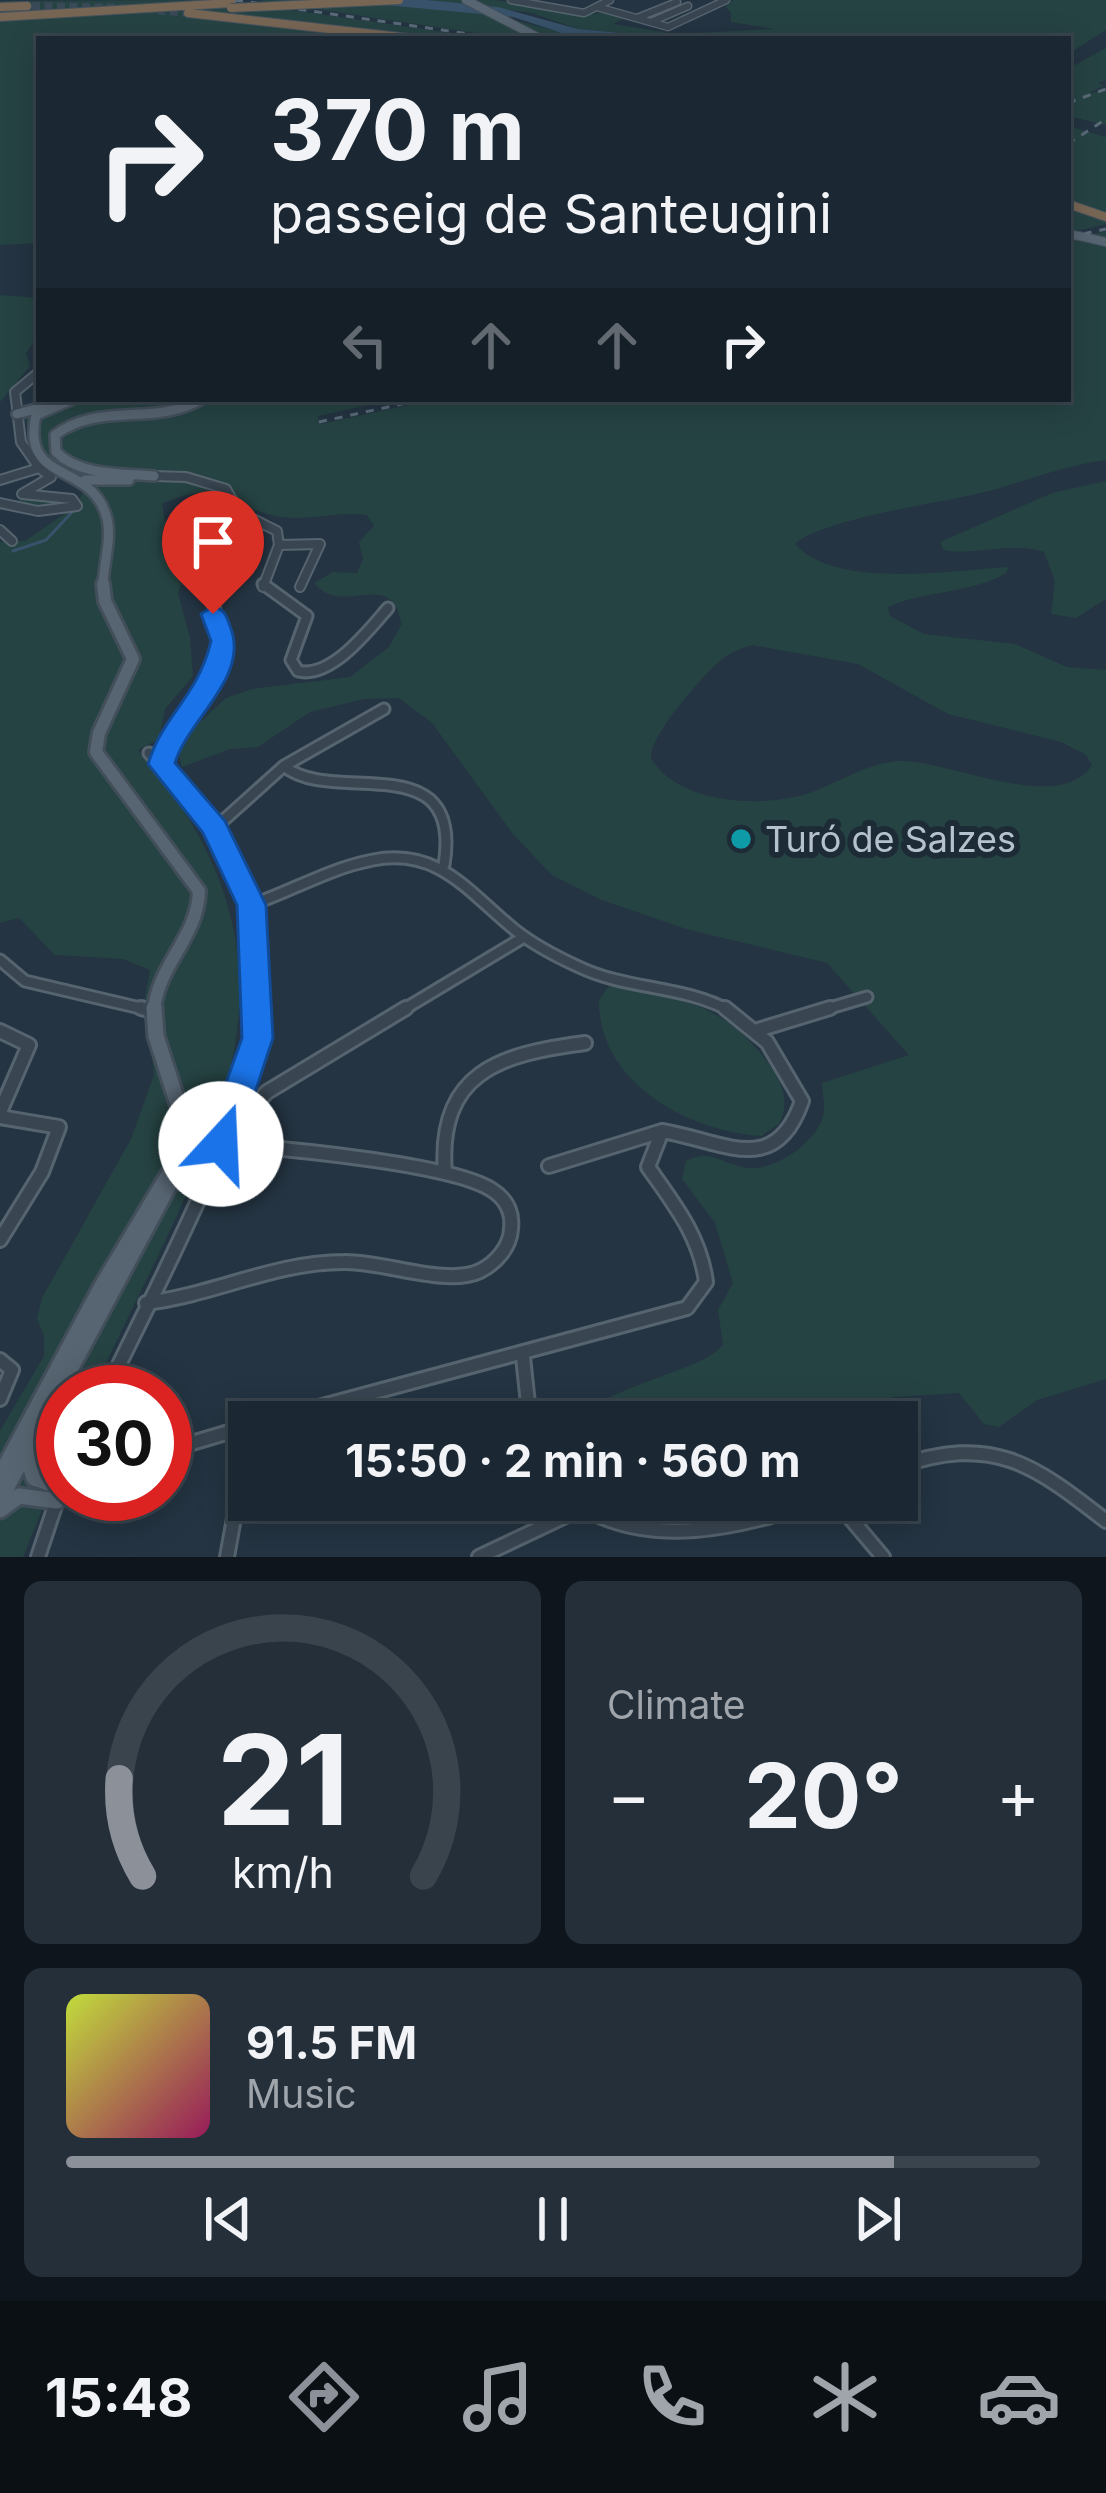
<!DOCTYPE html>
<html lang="en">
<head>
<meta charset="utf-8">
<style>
  :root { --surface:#1b2732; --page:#242f3a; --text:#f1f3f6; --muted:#a0a5ac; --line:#39444d; --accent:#8c9099 }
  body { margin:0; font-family:Inter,sans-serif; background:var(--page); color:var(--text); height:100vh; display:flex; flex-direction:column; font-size:45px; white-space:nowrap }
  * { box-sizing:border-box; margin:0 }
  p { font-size:39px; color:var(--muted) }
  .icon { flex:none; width:66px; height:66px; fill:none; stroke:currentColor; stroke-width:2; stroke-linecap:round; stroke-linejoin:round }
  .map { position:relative; height:1557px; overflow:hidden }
  .side { display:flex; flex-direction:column; gap:24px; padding:24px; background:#0f151c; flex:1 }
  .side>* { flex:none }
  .guide { position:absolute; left:36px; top:36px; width:1035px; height:366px; border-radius:0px; box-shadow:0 6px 30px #0003,0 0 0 3px var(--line); background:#1b2732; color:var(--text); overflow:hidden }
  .speed { position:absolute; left:36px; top:1365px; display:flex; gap:24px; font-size:60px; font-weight:700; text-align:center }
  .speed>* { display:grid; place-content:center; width:156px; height:156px; border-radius:50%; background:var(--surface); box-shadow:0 6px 30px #0003,0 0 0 3px var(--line); line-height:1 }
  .speed .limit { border:18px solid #d22; background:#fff; color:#111 }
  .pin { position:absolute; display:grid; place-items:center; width:102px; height:102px; color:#fff; margin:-123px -51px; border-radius:50% 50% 50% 0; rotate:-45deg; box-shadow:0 0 12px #0007 }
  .pin .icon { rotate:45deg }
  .me { position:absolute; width:132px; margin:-66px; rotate:20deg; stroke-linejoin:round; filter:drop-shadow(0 0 9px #0008) }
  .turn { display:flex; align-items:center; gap:42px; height:252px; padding:0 36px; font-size:54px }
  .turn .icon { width:156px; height:156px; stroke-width:2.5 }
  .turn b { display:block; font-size:84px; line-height:102px }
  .lanes { display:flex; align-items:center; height:114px; padding:0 36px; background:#0003; justify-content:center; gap:60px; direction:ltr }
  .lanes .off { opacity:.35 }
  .big { font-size:90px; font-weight:700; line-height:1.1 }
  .side .tile { flex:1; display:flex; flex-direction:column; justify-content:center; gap:18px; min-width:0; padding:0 42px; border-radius:18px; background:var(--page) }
  .side .dial { align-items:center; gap:0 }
  .dial svg { height:312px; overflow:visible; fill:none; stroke:var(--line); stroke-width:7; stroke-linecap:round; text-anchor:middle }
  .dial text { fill:var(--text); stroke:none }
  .song { display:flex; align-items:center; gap:36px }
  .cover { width:144px; height:144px; border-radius:18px; background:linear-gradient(135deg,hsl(70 70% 55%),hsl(330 70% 35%)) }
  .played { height:12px; border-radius:6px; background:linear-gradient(90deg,var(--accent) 85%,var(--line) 85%) }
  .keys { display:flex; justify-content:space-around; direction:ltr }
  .heat { display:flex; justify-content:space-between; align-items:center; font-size:66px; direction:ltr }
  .side .tiles { flex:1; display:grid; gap:24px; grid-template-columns:1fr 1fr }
  .tile:last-child { grid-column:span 2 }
  .trip { position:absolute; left:228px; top:1401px; width:690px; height:120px; border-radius:0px; background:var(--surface); box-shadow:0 6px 30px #0003,0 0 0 3px var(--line); font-weight:700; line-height:120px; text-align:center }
  .menu { display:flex; height:192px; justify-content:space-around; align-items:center; background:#0b1014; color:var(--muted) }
  .menu .icon { width:84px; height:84px }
  .menu .selected { color:var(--accent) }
  .menu b { font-size:54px; color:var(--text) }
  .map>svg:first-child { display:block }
  .green { fill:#264343; fill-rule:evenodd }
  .water { fill:#37526a }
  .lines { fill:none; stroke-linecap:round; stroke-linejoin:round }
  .stream { stroke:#37526a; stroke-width:3 }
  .highway-tunnel { stroke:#3a4957; stroke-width:8; stroke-dasharray:8 4.5; stroke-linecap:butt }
  .minor-far3-casing { stroke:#56646f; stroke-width:9 }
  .minor-far2-casing { stroke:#56646f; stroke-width:12 }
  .minor-far1-casing { stroke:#56646f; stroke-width:15 }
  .minor-casing { stroke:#56646f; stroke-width:18 }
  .major-far3-casing { stroke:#424f5b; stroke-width:10 }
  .major-far2-casing { stroke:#424f5b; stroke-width:14 }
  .major-far1-casing { stroke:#424f5b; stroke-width:18 }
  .major-casing { stroke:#424f5b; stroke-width:21 }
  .highway-casing { stroke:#43515c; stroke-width:10 }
  .minor-far3 { stroke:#394652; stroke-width:6 }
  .minor-far2 { stroke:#394652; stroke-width:8 }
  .minor-far1 { stroke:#394652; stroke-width:9 }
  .minor { stroke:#394652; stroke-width:12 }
  .major-far3 { stroke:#576572; stroke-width:8 }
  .major-far2 { stroke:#576572; stroke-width:9 }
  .major-far1 { stroke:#576572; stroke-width:12 }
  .major { stroke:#576572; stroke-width:15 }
  .highway { stroke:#786655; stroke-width:8 }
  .rail { stroke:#5a6a79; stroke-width:3; stroke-dasharray:8 8; stroke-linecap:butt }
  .major-bridge-casing { stroke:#424f5b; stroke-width:10; stroke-linecap:butt }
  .highway-bridge-casing { stroke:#43515c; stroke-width:10; stroke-linecap:butt }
  .major-bridge { stroke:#576572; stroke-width:8 }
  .highway-bridge { stroke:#786655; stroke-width:8 }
  .route { fill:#1a73e8; stroke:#114b97; stroke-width:3 }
  .culture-dot { fill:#0f9aa8; stroke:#1d2b37; stroke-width:4.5 }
  .labels { text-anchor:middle; stroke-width:12; stroke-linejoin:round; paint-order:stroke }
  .poi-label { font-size:36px; fill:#b5c1cc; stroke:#1d2b37; text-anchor:start }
</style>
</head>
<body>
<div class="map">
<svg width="1106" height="1557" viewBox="0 0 1106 1557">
  <rect width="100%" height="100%" fill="#243442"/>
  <path class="green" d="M221 0 493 39H39V243L0 245V1Z
    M257 0H331L497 15 585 39H515Z
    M427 0H494L599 15 593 12 626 17 613 24 676 34 774 29 731 22V13L724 4 734 0H1106V30L1068 54V39H686L578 29 532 13Z
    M1106 48V80L1098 83 1104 86 1088 93 1106 91V125L1068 116V69Z
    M1068 126 1106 137V224L1068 233Z
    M1106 231V460C1059 466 1018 485 972 495 936 503 817 521 795 544 836 590 954 570 1009 567L1006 573C971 594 926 590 888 607L890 616 924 634 1015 644 1067 667 1106 670V1379L1037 1400 999 1427 984 1424 959 1393 894 1397 798 1422H575C600 1387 711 1369 723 1344L718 1310 733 1283 715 1223 682 1179 686 1161C711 1147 725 1167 750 1168 777 1170 820 1140 824 1112 825 1103 822 1092 822 1083L909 1055 827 963 686 929 602 900 552 875 513 834 432 723 399 698 364 699 310 712 258 747 230 749 182 767 178 750 186 735 226 698 252 689 350 677 389 647 402 624C399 617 399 610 395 605 378 579 339 614 314 583L333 572 357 573 363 559 359 542 374 526 367 515C339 511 309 521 281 517 231 509 220 477 162 504L165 521 192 556 178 593 190 638 193 676 165 709 159 739 138 750C339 982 197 1159 93 1392H63V1458L23 1557H0V1431L44 1356V1336L37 1318 42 1298 131 1139 154 1075 145 997 150 970 123 959 55 955 19 918 0 923V542L25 541 70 510 9 505C27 494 58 494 76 505L85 489 37 463 25 417 47 403 67 399H398L317 416 321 424 436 399H1068V240ZM752 645 858 664 948 714 1061 742 1086 755 1092 765C1059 816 948 759 898 761 863 764 836 785 803 795 757 808 677 803 651 758 649 736 706 671 725 657 733 651 743 648 752 645Z
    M0 295 39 298V335L26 353 30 366 0 402Z
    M1106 481V599L1076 618 1051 614 1055 581 1044 552C1012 541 977 556 944 550L940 542 1052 493Z
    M609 986C681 999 723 1002 769 1064 783 1083 790 1103 779 1124L761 1136C687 1131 598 1082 599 1000Z"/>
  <path class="water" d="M331 0H427L498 7 578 29 686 39 577 38 513 17Z"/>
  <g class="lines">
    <path class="stream" d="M13 551 46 540 75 509"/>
    <path class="highway-tunnel" d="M32 6 123 8
      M145 9 188 13"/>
    <g class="minor-far3-casing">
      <path id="minor-far3" d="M511 0 584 13 610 0
        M597 7 668 27 726 0
        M637 18 677 2
        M651 22 688 6"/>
    </g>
    <g class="minor-far2-casing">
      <path id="minor-far2" d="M154 476 186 477 226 489 239 512 277 531 279 545 263 587
        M0 480 39 468 21 442 15 392 39 372
        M0 503 38 511 77 506 72 499 22 494 51 477 39 468
        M0 530 12 541
        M225 532 243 537 249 548 240 577
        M279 545 320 544 300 587
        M212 587 227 552 191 533 225 532 208 514 254 522"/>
    </g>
    <g class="minor-far1-casing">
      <path id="minor-far1" d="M263 584 307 616 291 660 298 671C331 679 368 631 388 608
        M149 753 215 828 251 905 257 1011
        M161 764C176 717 209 701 222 647 227 627 207 607 213 584
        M284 766C332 807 464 743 444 865
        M215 828 284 766 384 709
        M251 905C292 891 330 868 373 860 439 847 469 893 515 930 534 945 557 957 579 967 627 990 683 985 730 1011
        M0 960 25 981 153 1011
        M401 1011 524 937
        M820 1011 867 997"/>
    </g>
    <g class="minor-casing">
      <path id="minor" d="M141 1008 153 1011
        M758 1030 830 1008
        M0 1031 29 1045 0 1112
        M0 1117 59 1127 42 1172 0 1240
        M227 1137 267 1092 406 1008
        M549 1166 662 1131
        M445 1173C437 1073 499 1054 585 1043
        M146 1303C213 1295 275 1262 344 1262 384 1261 446 1287 480 1271 496 1263 510 1247 511 1229 513 1212 506 1199 492 1190 451 1163 277 1148 221 1144
        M523 1357 530 1422
        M0 1360 12 1370 0 1399
        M106 1392C147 1303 261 1098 256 1008
        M263 1422 687 1308 706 1282C700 1236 674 1204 648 1167L662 1131C723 1141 775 1179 802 1101L767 1042 725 1008
        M165 1451 249 1426
        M897 1467C992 1434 1032 1463 1106 1521
        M570 1500C648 1553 740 1527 824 1500
        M835 1500 883 1557
        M38 1557 57 1500
        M227 1557 249 1436
        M479 1557 578 1510"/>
    </g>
    <g class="major-far3-casing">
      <path id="major-far3" d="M466 0 541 39
        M1084 237 1106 242"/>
    </g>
    <g class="major-far2-casing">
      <path id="major-far2" d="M73 399 36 415C21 483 87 462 105 512 114 536 103 562 103 587
        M17 414 43 407
        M154 476C122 473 80 476 56 452L55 435C99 401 155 427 202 399
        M85 480H129"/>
    </g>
    <g class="major-far1-casing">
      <path id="major-far1" d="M103 584 105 601 133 659 99 733 96 752 199 891C198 937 157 966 154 1011"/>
    </g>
    <g class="major-casing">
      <path id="major" d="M33 1446 30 1466 34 1478 62 1487
        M0 1476 102 1286 181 1154 184 1123 156 1036 154 1008
        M0 1500 169 1185
        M0 1510 19 1496 57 1501"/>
    </g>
    <g class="highway-casing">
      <path id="highway" d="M0 7 27 6
        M188 13 418 39
        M0 17 232 3
        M1068 204 1106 217"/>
    </g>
    <use href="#minor-far3" class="minor-far3"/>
    <use href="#minor-far2" class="minor-far2"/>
    <use href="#minor-far1" class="minor-far1"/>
    <use href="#minor" class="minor"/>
    <use href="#major-far3" class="major-far3"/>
    <use href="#major-far2" class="major-far2"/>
    <use href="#major-far1" class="major-far1"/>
    <use href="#major" class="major"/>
    <use href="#highway" class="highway"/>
    <path class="rail" d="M235 0 504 39
      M1068 103 1106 89
      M1068 144 1106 119
      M1068 237 1106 229
      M319 422 425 399"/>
    <g class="major-bridge-casing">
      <path id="major-bridge" d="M1068 234 1084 237"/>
    </g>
    <g class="highway-bridge-casing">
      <path id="highway-bridge" d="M231 8 399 0"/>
    </g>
    <use href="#major-bridge" class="major-bridge"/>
    <use href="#highway-bridge" class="highway-bridge"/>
  </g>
  <path class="route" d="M213 606C225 610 226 615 230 626 251 677 188 719 175 763L225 821 266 905 273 1038 238 1144 233 1154 221 1157 209 1154 204 1144 242 1038 237 905 203 833 148 764C163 714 198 697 211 641L201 614Z"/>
  <circle class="culture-dot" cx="741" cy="839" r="12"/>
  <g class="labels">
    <g class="poi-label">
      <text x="765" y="852">Turó de Salzes</text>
    </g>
  </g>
</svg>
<div class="speed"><div class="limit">30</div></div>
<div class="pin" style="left:213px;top:614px;background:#d93025"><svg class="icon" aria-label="arrive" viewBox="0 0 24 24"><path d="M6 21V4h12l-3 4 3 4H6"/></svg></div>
<svg class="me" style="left:221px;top:1144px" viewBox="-20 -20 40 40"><circle r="19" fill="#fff"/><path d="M0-13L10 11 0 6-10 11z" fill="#1a73e8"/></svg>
<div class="trip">15:50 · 2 min · 560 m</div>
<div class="guide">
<div class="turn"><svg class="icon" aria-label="right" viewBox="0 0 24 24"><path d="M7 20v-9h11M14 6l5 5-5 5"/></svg><div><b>370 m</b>passeig de Santeugini</div></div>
<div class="lanes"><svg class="icon off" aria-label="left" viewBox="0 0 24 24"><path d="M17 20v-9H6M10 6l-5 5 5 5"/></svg><svg class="icon off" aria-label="ahead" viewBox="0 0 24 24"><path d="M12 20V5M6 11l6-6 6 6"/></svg><svg class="icon off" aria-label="ahead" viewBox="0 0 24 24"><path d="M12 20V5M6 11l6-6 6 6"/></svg><svg class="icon" aria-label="right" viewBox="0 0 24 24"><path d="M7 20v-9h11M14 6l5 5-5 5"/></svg></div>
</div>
</div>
<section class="side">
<div class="tiles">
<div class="tile dial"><svg viewBox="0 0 100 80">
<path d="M14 69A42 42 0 1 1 86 69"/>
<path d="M14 69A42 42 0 0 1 8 44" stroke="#8c9099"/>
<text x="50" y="56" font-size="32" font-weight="700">21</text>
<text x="50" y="72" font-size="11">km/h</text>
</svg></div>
<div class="tile"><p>Climate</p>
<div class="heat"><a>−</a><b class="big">20°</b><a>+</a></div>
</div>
<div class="tile">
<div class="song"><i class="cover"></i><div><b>91.5 FM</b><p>Music</p></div></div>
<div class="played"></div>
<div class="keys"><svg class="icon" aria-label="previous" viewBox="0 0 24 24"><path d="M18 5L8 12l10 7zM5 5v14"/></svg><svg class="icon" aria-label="pause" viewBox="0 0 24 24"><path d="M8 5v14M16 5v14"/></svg><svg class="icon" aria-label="next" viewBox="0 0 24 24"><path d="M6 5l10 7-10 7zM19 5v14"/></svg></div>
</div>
</div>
</section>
<nav class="menu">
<b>15:48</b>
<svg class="icon selected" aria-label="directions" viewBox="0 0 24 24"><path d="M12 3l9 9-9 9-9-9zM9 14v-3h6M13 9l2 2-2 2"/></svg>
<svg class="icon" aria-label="music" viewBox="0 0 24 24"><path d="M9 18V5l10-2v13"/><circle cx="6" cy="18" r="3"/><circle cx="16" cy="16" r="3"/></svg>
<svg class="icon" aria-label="phone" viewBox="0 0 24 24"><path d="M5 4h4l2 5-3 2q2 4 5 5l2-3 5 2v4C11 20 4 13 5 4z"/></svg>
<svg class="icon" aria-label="climate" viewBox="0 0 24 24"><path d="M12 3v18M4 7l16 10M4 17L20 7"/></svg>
<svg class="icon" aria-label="car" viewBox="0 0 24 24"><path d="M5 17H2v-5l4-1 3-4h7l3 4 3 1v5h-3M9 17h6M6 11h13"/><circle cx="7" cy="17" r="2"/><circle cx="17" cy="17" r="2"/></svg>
</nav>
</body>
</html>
